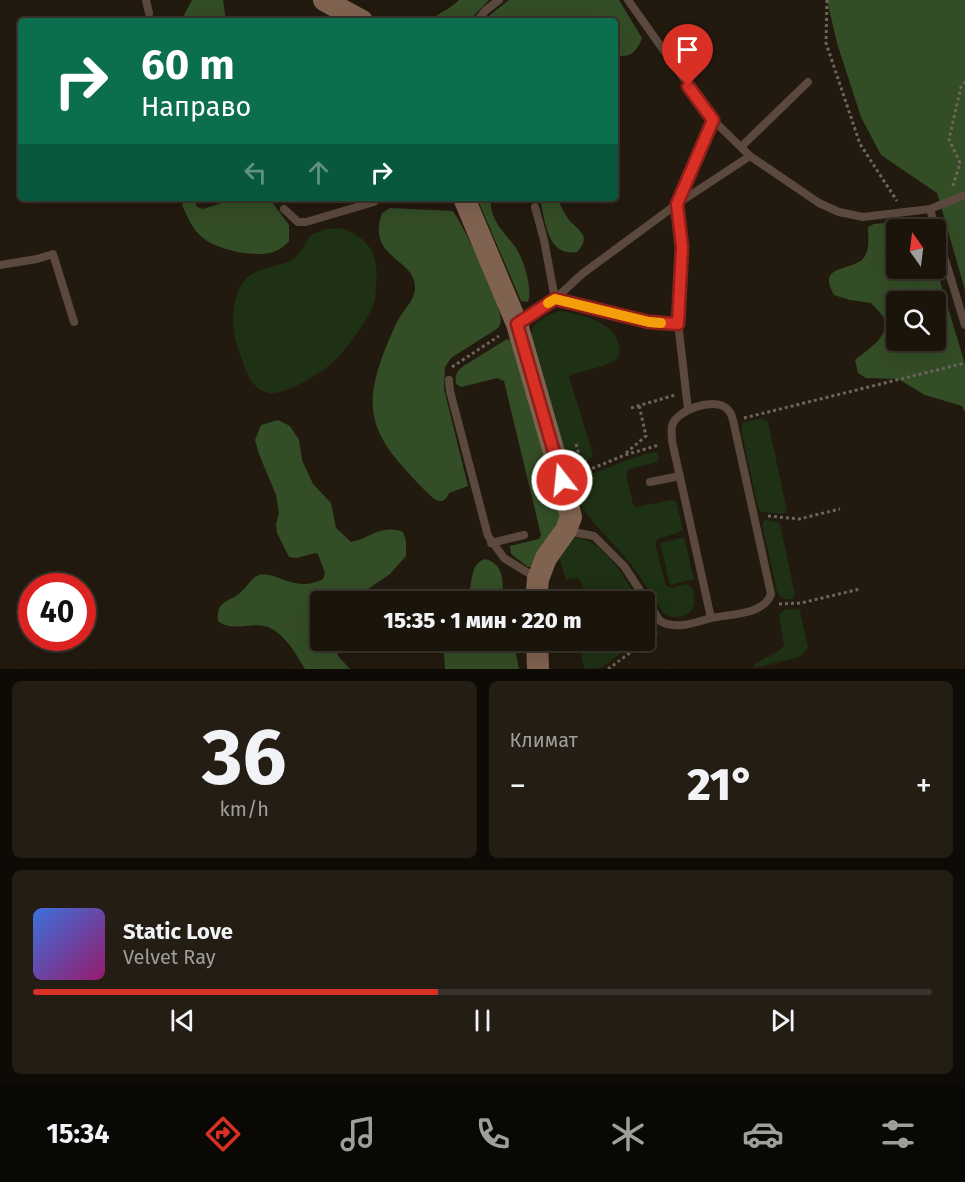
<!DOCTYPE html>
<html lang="ru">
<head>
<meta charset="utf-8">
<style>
  :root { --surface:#1a140b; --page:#231d14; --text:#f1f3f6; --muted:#9f9e9d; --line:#38332c; --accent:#d93025 }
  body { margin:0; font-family:"Fira Sans",sans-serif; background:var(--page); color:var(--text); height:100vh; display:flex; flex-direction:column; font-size:22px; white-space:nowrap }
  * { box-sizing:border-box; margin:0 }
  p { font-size:20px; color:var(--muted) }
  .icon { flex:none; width:33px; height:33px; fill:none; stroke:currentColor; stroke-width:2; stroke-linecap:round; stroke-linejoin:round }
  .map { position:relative; height:669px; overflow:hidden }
  .details { display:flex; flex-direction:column; gap:12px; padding:12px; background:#0e0b06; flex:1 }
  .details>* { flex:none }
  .guide { position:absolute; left:18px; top:18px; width:600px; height:183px; border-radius:6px; box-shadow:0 6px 24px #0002,0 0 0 2px var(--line); background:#0b6e4f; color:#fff; overflow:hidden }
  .needle { width:39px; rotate:346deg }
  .fabs { position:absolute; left:886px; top:219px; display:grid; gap:12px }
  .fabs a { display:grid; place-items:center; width:60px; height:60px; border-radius:6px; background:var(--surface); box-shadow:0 6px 24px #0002,0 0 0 2px var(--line); font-size:30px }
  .speed { position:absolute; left:18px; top:573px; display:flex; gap:12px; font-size:30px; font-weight:700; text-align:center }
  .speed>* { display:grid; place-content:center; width:78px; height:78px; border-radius:50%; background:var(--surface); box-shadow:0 6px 24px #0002,0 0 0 2px var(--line); line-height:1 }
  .speed .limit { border:9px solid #d22; background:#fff; color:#111 }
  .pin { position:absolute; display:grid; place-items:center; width:51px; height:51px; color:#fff; margin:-62px -26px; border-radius:50% 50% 50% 0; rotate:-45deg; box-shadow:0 0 6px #0007 }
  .pin .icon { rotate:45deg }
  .me { position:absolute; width:66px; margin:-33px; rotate:344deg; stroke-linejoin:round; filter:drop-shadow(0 0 4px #0008) }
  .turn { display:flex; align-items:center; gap:21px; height:126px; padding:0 24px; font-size:27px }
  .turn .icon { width:78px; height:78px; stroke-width:2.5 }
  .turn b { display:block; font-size:42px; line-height:51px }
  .lanes { display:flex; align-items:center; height:57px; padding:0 24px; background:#0003; justify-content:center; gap:30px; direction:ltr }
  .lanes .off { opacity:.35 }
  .big { font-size:45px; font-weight:800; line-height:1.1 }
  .details .widget { flex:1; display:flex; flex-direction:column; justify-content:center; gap:9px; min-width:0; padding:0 21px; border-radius:9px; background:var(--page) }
  .details .dial { align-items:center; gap:0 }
  .dial b { font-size:78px; line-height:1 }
  .song { display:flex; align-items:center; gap:18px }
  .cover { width:72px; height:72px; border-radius:9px; background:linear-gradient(135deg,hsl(220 70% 55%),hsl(320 70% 35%)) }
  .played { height:6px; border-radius:3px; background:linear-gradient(90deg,var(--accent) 45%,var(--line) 45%) }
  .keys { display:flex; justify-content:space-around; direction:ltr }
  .heat { display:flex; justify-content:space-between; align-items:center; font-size:33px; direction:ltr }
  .details .tiles { flex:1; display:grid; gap:12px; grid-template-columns:1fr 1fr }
  .widget:last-child { grid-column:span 2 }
  .trip { position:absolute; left:310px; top:591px; width:345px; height:60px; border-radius:6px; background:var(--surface); box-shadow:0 6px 24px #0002,0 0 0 2px var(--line); font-weight:800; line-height:60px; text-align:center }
  .menu { display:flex; height:96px; justify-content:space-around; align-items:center; background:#0a0804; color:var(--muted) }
  .menu .icon { width:42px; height:42px }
  .menu .active { color:var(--accent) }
  .menu b { font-size:27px; color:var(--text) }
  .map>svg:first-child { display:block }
  .green { fill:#1e3114 }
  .forest { fill:#334d26; fill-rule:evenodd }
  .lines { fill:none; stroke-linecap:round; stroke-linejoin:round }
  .path { stroke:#6d645b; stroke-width:3; stroke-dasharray:3 3; stroke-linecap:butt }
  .lane { stroke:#5b493e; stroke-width:8 }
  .secondary { stroke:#806250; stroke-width:22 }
  .route-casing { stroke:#8d1f18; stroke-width:15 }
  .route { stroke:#d93025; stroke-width:10 }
  .slow { stroke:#f59e0b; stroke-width:10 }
</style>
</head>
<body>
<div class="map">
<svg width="965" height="669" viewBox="0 0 965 669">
  <rect width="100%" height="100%" fill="#231a0f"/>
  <path class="green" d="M341 228C369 238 379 254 376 283 376 289 376 296 374 302 370 317 348 347 337 358 324 371 308 381 291 388 280 392 272 397 261 390 248 383 244 364 239 351 231 331 230 299 244 281 254 267 279 268 293 259 301 255 306 241 312 234L327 229Z
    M559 311C579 313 616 322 619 346 620 351 620 355 616 359 609 366 583 371 572 374L569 377 593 455C588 462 577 468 568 467L531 339 533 326 546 316Z
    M762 418 768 422 787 511 784 514 761 512 758 508 741 429 742 423Z
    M653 452 658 453 659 457 657 462 629 469 626 474 633 504 636 507 671 500 676 501 683 531 658 539 655 544 666 586 673 588 686 584 692 588C693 593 695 599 694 604 692 617 674 620 664 614 653 597 642 579 630 563 613 541 576 512 574 483L576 481 627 460Z
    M765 520 777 522 780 524 795 595 792 599C784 600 780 599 777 591L762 524Z
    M572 537C603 537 625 579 639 601H586L581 581 577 578 566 580 559 557Z
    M684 537 694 579 670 585 660 543Z
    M797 609 800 611 808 648 799 657 754 668 755 664 780 650 784 645 779 614 784 610Z
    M595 640H638V641L601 668 584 669 579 646Z"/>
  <path class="forest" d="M192 0H223L226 21H183V17Z
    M459 0H489L469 21H430C439 12 451 9 459 0Z
    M509 0H619L642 38C637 51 631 59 615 55V21H486L490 15Z
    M827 0H965V290L937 193 881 155 861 117 837 43Z
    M186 198H193L197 207 203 209 225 202 227 198H269L289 225V241C286 244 282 248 278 250 261 260 216 250 202 237 192 229 187 216 182 205Z
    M477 198H490C491 204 491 211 494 217 498 227 506 235 513 244 523 256 533 288 528 302L521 301Z
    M540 198H557C561 206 564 213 569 220 579 231 592 236 577 252 547 257 545 221 540 198Z
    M390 208 453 211C464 226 500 302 501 320 501 324 500 324 498 328L451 358 445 367 444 389 468 486 449 493C446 501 441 503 434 499 366 433 356 410 397 322 403 310 416 300 415 286 414 258 366 258 382 213Z
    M915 220 921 223 924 229 897 230V268H936L965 364V412L962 406 925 395 898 379 866 378 858 373 855 360C867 350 891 336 884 318 881 313 875 308 871 303L850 300 834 295C815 262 855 273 865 256 870 248 868 236 868 227L874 224ZM897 302H936V340H897Z
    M507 339 511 341 557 495 560 518 531 567H528L511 554 510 546 539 539 541 535 504 381 497 378 461 387 456 384C455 377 456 372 462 367Z
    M278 420 290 426 299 440 302 460 313 484 331 503 336 528 351 542C372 538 380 524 403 532L406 541V556L390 574 358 596 355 601 321 602V640L336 641 338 656 350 669H305C296 654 285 634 268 627 251 621 233 633 218 621 216 598 231 603 242 591 248 586 251 578 259 575 275 570 295 594 323 579L325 573 318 554 315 553 297 558 289 557 277 533 276 524 279 513 276 495 259 454 255 440 261 425Z
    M485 559C507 565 501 584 504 601H467C473 589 468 564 485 559Z
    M443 640 518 641 516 653 519 669H445Z"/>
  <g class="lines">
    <path class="path" d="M827 0 826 43 860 144 897 201
      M953 186 960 163 949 139 961 87 965 82
      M452 367 499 336
      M631 408 675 395
      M744 418 965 363
      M576 444 584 471
      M626 453 646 436 639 405
      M581 473 625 455 659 445
      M768 516 799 519 840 509
      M779 604 801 603 860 589
      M608 669 657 633"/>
    <path class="lane" d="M146 0 149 13
      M628 0 713 120 750 156 819 203 839 212 863 217 930 209 965 195
      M477 21 486 10 499 0
      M741 147 808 82
      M284 209 298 222H306L374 202 379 198
      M930 209 936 230
      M936 230 965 325
      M0 265 37 259 53 254 74 322
      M555 299 582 274 677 204 713 120
      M555 299 649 322 678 323
      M519 323 555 299 544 240 535 207
      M449 380 450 391 488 536 504 558 538 579
      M688 409 678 323 682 247 677 204 750 156
      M650 482 680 476
      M568 531 594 536 624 566 660 621C676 630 694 623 711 618L672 441C672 436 671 430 672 426 676 410 714 397 726 408 730 411 732 416 733 420L771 594C764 615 730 614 711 618
      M491 543 524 535"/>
    <path class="secondary" d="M324 0 362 21
      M464 198 517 324 562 480 571 517 566 530 546 558 538 579 536 602
      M537 640 538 669"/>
  </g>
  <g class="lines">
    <g class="route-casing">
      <path id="route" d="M562 480 517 324 555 299 649 322 678 324 682 247 677 204 713 120 688 86"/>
    </g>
    <use href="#route" class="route"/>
    <path class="slow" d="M548 303 555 299 649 322 661 323"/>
  </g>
</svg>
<div class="fabs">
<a><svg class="needle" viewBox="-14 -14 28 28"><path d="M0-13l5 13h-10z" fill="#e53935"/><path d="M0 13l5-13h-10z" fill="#9f9e9d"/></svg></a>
<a><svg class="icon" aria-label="search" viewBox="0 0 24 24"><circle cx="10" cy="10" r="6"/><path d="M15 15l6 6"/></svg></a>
</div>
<div class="speed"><div class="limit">40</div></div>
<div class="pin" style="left:688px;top:86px;background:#d93025"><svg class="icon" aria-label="arrive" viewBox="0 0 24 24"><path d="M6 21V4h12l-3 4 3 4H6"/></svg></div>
<svg class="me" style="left:562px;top:480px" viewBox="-20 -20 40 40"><circle r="17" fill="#d93025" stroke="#fff" stroke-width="3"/><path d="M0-11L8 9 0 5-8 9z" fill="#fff"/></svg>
<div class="trip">15:35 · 1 мин · 220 m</div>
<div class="guide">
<div class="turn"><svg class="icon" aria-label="right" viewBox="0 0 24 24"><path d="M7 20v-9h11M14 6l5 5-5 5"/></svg><div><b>60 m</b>Направо</div></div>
<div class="lanes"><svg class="icon off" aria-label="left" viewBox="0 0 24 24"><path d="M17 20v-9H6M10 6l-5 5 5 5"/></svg><svg class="icon off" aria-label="ahead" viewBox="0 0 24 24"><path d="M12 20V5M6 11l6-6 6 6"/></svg><svg class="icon" aria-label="right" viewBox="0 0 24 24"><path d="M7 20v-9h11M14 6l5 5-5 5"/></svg></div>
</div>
</div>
<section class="details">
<div class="tiles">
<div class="widget dial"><b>36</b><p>km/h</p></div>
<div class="widget"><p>Климат</p>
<div class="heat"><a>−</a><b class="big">21°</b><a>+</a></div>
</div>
<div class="widget">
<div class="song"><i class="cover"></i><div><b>Static Love</b><p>Velvet Ray</p></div></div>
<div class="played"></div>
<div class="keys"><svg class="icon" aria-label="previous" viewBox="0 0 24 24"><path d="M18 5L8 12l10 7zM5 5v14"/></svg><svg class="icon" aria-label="pause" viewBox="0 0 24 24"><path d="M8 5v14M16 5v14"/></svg><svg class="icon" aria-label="next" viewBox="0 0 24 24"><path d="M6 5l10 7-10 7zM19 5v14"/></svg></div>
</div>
</div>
</section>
<nav class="menu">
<b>15:34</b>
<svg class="icon active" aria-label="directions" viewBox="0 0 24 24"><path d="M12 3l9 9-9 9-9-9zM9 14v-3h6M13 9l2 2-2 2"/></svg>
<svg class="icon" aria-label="music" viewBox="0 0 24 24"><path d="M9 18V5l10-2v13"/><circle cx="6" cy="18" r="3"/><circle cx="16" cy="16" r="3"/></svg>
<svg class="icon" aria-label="phone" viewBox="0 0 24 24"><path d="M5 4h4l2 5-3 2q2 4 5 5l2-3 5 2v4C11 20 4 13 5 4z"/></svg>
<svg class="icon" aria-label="climate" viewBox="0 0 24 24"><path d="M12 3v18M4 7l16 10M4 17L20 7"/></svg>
<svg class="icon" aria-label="car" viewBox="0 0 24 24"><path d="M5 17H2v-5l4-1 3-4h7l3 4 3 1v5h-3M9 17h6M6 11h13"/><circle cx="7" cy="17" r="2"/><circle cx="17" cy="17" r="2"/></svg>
<svg class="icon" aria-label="filters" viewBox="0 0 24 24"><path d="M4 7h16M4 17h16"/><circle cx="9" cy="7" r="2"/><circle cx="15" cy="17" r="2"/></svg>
</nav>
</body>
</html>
